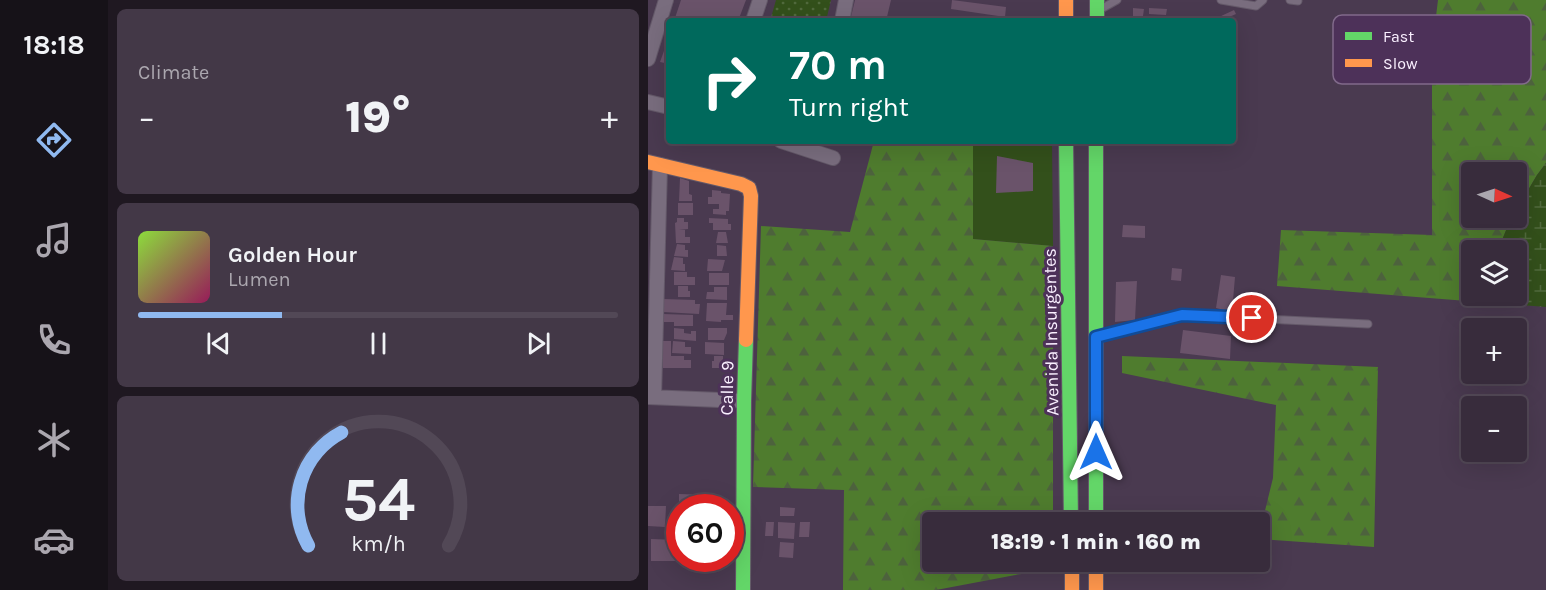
<!DOCTYPE html>
<html lang="en">
<head>
<meta charset="utf-8">
<style>
  :root { --surface:#382c3c; --page:#433847; --text:#f1f3f6; --muted:#aba7af; --line:#524856; --accent:#90b9f0 }
  body { margin:0; font-family:Karla,sans-serif; background:var(--page); color:var(--text); height:100vh; display:flex; flex-direction:column; font-size:22px; white-space:nowrap }
  * { box-sizing:border-box; margin:0 }
  p { font-size:20px; color:var(--muted) }
  .icon { flex:none; width:33px; height:33px; fill:none; stroke:currentColor; stroke-width:2; stroke-linecap:round; stroke-linejoin:round }
  .map { position:relative; flex:1; overflow:hidden }
  .side { display:flex; flex-direction:column; gap:9px; padding:9px; background:#1f1821; width:540px }
  .side>* { flex:none }
  .banner { position:absolute; left:18px; top:18px; width:570px; height:126px; border-radius:6px; box-shadow:0 6px 24px #0002,0 0 0 2px var(--line); background:#00695c; color:#fff; overflow:hidden }
  .needle { width:39px; rotate:93deg }
  .buttons { position:absolute; left:813px; top:162px; display:grid; gap:12px }
  .buttons a { display:grid; place-items:center; width:66px; height:66px; border-radius:6px; background:var(--surface); box-shadow:0 6px 24px #0002,0 0 0 2px var(--line); font-size:30px }
  .speed { position:absolute; left:18px; top:494px; display:flex; gap:12px; font-size:30px; font-weight:700; text-align:center }
  .speed>* { display:grid; place-content:center; width:78px; height:78px; border-radius:50%; background:var(--surface); box-shadow:0 6px 24px #0002,0 0 0 2px var(--line); line-height:1 }
  .speed .limit { border:9px solid #d22; background:#fff; color:#111 }
  .pin { position:absolute; display:grid; place-items:center; width:51px; height:51px; color:#fff; margin:-26px; border:3px solid #fff; border-radius:50%; box-shadow:0 2px 6px #0007 }
  .me { position:absolute; width:66px; margin:-33px; rotate:0deg; stroke-linejoin:round; filter:drop-shadow(0 0 4px #0008) }
  .turn { display:flex; align-items:center; gap:21px; height:126px; padding:0 24px; font-size:27px }
  .turn .icon { width:78px; height:78px; stroke-width:2.5 }
  .turn b { display:block; font-size:42px; line-height:51px }
  .big { font-size:45px; font-weight:800; line-height:1.1 }
  .side .widget { flex:1; display:flex; flex-direction:column; justify-content:center; gap:9px; min-width:0; padding:0 21px; border-radius:9px; background:var(--page) }
  .side .dial { align-items:center; gap:0 }
  .dial svg { height:156px; overflow:visible; fill:none; stroke:var(--line); stroke-width:7; stroke-linecap:round; text-anchor:middle }
  .dial text { fill:var(--text); stroke:none }
  .song { display:flex; align-items:center; gap:18px }
  .cover { width:72px; height:72px; border-radius:9px; background:linear-gradient(135deg,hsl(90 70% 55%),hsl(330 70% 35%)) }
  .played { height:6px; border-radius:3px; background:linear-gradient(90deg,var(--accent) 30%,var(--line) 30%) }
  .keys { display:flex; justify-content:space-around; direction:ltr }
  .heat { display:flex; justify-content:space-between; align-items:center; font-size:33px; direction:ltr }
  .trip { position:absolute; left:274px; top:512px; width:348px; height:60px; border-radius:6px; background:var(--surface); box-shadow:0 6px 24px #0002,0 0 0 2px var(--line); font-weight:800; line-height:60px; text-align:center }
  main { display:flex; flex:1; min-height:0 }
  .tab-bar { display:flex; flex-direction:column; width:108px; justify-content:space-around; align-items:center; background:#161218; color:var(--muted) }
  .tab-bar .icon { width:42px; height:42px }
  .tab-bar .active { color:var(--accent) }
  .tab-bar b { font-size:27px; color:var(--text) }
  .map>svg:first-child { display:block }
  .grass { fill:#33501b }
  .forest { fill:url(#forest-firs) }
  .wetland { fill:url(#wetland-marsh) }
  .park { fill:url(#park-dots) }
  .building { fill:#6a536a }
  .lines { fill:none; stroke-linecap:round; stroke-linejoin:round }
  .lane-casing { stroke:#645969; stroke-width:9 }
  .street-casing { stroke:#645969; stroke-width:16 }
  .fast-casing { stroke:#645969; stroke-width:16 }
  .slow-casing { stroke:#645969; stroke-width:16 }
  .lane { stroke:#796d7e; stroke-width:7 }
  .street { stroke:#796d7e; stroke-width:14 }
  .fast { stroke:#63d668; stroke-width:14 }
  .slow { stroke:#ff974d; stroke-width:14 }
  .route-casing { stroke:#114b97; stroke-width:15 }
  .route { stroke:#1a73e8; stroke-width:10 }
  .labels { text-anchor:middle; stroke-width:6; stroke-linejoin:round; paint-order:stroke }
  .street-label { font-size:18px; fill:#faf0ff; stroke:#4d3159 }
  .key { fill:#4d3159; stroke:#816a8b; stroke-width:1.5 }
  .key-label { font-size:16px; fill:#faf0ff }
</style>
</head>
<body>
<main>
<nav class="tab-bar">
<b>18:18</b>
<svg class="icon active" aria-label="directions" viewBox="0 0 24 24"><path d="M12 3l9 9-9 9-9-9zM9 14v-3h6M13 9l2 2-2 2"/></svg>
<svg class="icon" aria-label="music" viewBox="0 0 24 24"><path d="M9 18V5l10-2v13"/><circle cx="6" cy="18" r="3"/><circle cx="16" cy="16" r="3"/></svg>
<svg class="icon" aria-label="phone" viewBox="0 0 24 24"><path d="M5 4h4l2 5-3 2q2 4 5 5l2-3 5 2v4C11 20 4 13 5 4z"/></svg>
<svg class="icon" aria-label="climate" viewBox="0 0 24 24"><path d="M12 3v18M4 7l16 10M4 17L20 7"/></svg>
<svg class="icon" aria-label="car" viewBox="0 0 24 24"><path d="M5 17H2v-5l4-1 3-4h7l3 4 3 1v5h-3M9 17h6M6 11h13"/><circle cx="7" cy="17" r="2"/><circle cx="17" cy="17" r="2"/></svg>
</nav>
<section class="side">
<div class="widget"><p>Climate</p>
<div class="heat"><a>−</a><b class="big">19°</b><a>+</a></div>
</div>
<div class="widget">
<div class="song"><i class="cover"></i><div><b>Golden Hour</b><p>Lumen</p></div></div>
<div class="played"></div>
<div class="keys"><svg class="icon" aria-label="previous" viewBox="0 0 24 24"><path d="M18 5L8 12l10 7zM5 5v14"/></svg><svg class="icon" aria-label="pause" viewBox="0 0 24 24"><path d="M8 5v14M16 5v14"/></svg><svg class="icon" aria-label="next" viewBox="0 0 24 24"><path d="M6 5l10 7-10 7zM19 5v14"/></svg></div>
</div>
<div class="widget dial"><svg viewBox="0 0 100 80">
<path d="M14 69A42 42 0 1 1 86 69"/>
<path d="M14 69A42 42 0 0 1 31 11" stroke="#90b9f0"/>
<text x="50" y="56" font-size="32" font-weight="700">54</text>
<text x="50" y="72" font-size="11">km/h</text>
</svg></div>
</section>
<div class="map">
<svg width="898" height="590" viewBox="0 0 898 590">
  <defs>
    <pattern id="forest-firs" width="22" height="20" patternUnits="userSpaceOnUse" patternTransform="scale(1.5)"><rect width="22" height="20" fill="#4f7c2e"/><path d="M5 1l3.5 6h-7zM16 11l3.5 6h-7z" fill="#4d623d"/></pattern>
    <pattern id="wetland-marsh" width="20" height="14" patternUnits="userSpaceOnUse" patternTransform="scale(1.5)"><rect width="20" height="14" fill="#33501b"/><path d="M1 5h8M5 5V1M11 12h8M15 12V8" fill="none" stroke="#516a3d"/></pattern>
    <pattern id="park-dots" width="8" height="8" patternUnits="userSpaceOnUse" patternTransform="scale(1.5)"><rect width="8" height="8" fill="#33501b"/><path d="M2 2h.1M6 6h.1" fill="none" stroke="#516a3d" stroke-width="1.8" stroke-linecap="round"/></pattern>
  </defs>
  <rect width="100%" height="100%" fill="#4a3a50"/>
  <path class="grass" d="M325 141H404L405 246 325 239Z"/>
  <path class="forest" d="M790 0H898V163L889 175 869 209 868 172H824V218H863L850 250H824V296H834L832 302 629 286 633 230 784 235V50Z
    M226 141H325V239L405 246V522H285V561H405V568L288 590H195L196 490 105 487 113 226 202 232Z
    M474 356 730 367 726 547 612 539V525L614 523 625 478 628 405 474 373Z"/>
  <path class="wetland" d="M898 163V307L832 302 834 296H868V250H850L863 218H868L869 209 889 175Z"/>
  <path class="park" d="M128 0H183L178 21H122Z"/>
  <path class="building" d="M33 0H98L90 21H26Z
    M207 0H243L238 21H202Z
    M304 0 358 7 357 17 303 9Z
    M485 8 496 9 495 16H485Z
    M501 8 519 9 518 15 501 14Z
    M586 10 588 14 572 21 571 17Z
    M21 37V64L12 62Z
    M349 156 385 163V191L348 193Z
    M32 178 41 181V194L44 195V201H31Z
    M64 190 73 191V193L82 194 81 211H78V215L65 214V209H71V204H60V197H64Z
    M30 203H45V215H30Z
    M29 218H36V222H40V229L31 230H37V237H42V243H28L27 223 29 222Z
    M61 218 80 219V224H83V230H65V223H61Z
    M475 225 497 226V238L474 237Z
    M70 232H78L80 243H68Z
    M29 244 37 245V250H40V257L26 256Z
    M69 245 78 246 79 256H69Z
    M26 257 35 258V264H37V271L23 270Z
    M60 259 77 260 74 271H59Z
    M524 268 534 269 533 281 523 280Z
    M26 272H39V277H47V285H26Z
    M61 273H81V285H61Z
    M573 275 587 277 584 312 568 308Z
    M489 281 487 320 467 322 468 282Z
    M30 286H40V291H42V297H30Z
    M66 287H79V300L58 299 59 292H66Z
    M15 299 47 300V304H52L51 314 15 312Z
    M59 303H79L78 315H85V320H73V322L58 321Z
    M15 314 45 315V326H26V322H15Z
    M26 328 36 329V333L43 334V331H48V341L26 339Z
    M60 328H79V333L76 340H60Z
    M535 330 583 336 582 359 532 353Z
    M15 341H23V356H36V360H43V368H15Z
    M25 341 37 342V347H43V354L24 353Z
    M57 342 76 343V355L57 354Z
    M66 356H75V368H64V361H66Z
    M31 494 60 495V507H31Z
    M0 506H18L17 527 0 526Z
    M132 507 147 508 146 516H132Z
    M118 522H126L125 536H117Z
    M130 522 147 523 146 539 130 538Z
    M152 522H162L161 537H151Z
    M3 539 31 540V561H3Z
    M132 542 146 543 145 558 131 557Z"/>
  <g class="lines">
    <g class="lane-casing">
      <path id="lane" d="M573 0 608 6 615 0
        M642 0 650 1
        M453 9 469 0
        M450 337 534 315 720 324"/>
    </g>
    <g class="street-casing">
      <path id="street" d="M105 21 112 0
        M194 21 198 0
        M0 59 18 0
        M0 102 21 107
        M133 141 185 158
        M0 397 96 401
        M6 397 12 165"/>
    </g>
    <g class="fast-casing">
      <path id="fast" d="M449 0V21
        M418 141 423 522
        M448 141V522
        M95 590 96 401 98 340"/>
    </g>
    <g class="slow-casing">
      <path id="slow" d="M418 0V21
        M0 162 93 184 101 188 103 196 98 340
        M424 561V590
        M448 561V590"/>
    </g>
    <use href="#lane" class="lane"/>
    <use href="#street" class="street"/>
    <use href="#fast" class="fast"/>
    <use href="#slow" class="slow"/>
  </g>
  <g class="lines">
    <g class="route-casing">
      <path id="route" d="M448 452V337L534 315 604 318"/>
    </g>
    <use href="#route" class="route"/>
  </g>
  <g class="labels">
    <g class="street-label">
      <text transform="translate(403 332) rotate(-91)" y="6">Avenida Insurgentes</text>
      <text transform="translate(79 388) rotate(-89)" y="6">Calle 9</text>
    </g>
  </g>
  <rect x="685" y="15" width="198" height="69" rx="9" class="key"/>
  <rect x="697" y="32" width="27" height="8" fill="#63d668"/>
  <rect x="697" y="59" width="27" height="8" fill="#ff974d"/>
  <g class="key-label">
    <text x="735" y="42">Fast</text>
    <text x="735" y="69">Slow</text>
  </g>
</svg>
<div class="buttons">
<a><svg class="needle" viewBox="-14 -14 28 28"><path d="M0-13l5 13h-10z" fill="#e53935"/><path d="M0 13l5-13h-10z" fill="#aba7af"/></svg></a>
<a><svg class="icon" aria-label="layers" viewBox="0 0 24 24"><path d="M12 4l9 5-9 5-9-5zM3 14l9 5 9-5"/></svg></a>
<a>+</a>
<a>−</a>
</div>
<div class="speed"><div class="limit">60</div></div>
<div class="pin" style="left:604px;top:318px;background:#d93025"><svg class="icon" aria-label="arrive" viewBox="0 0 24 24"><path d="M6 21V4h12l-3 4 3 4H6"/></svg></div>
<svg class="me" style="left:448px;top:452px" viewBox="-20 -20 40 40"><path d="M0-17L14 15 0 8-14 15z" fill="#1a73e8" stroke="#fff" stroke-width="4"/></svg>
<div class="trip">18:19 · 1 min · 160 m</div>
<div class="banner">
<div class="turn"><svg class="icon" aria-label="right" viewBox="0 0 24 24"><path d="M7 20v-9h11M14 6l5 5-5 5"/></svg><div><b>70 m</b>Turn right</div></div>
</div>
</div>
</main>
</body>
</html>
